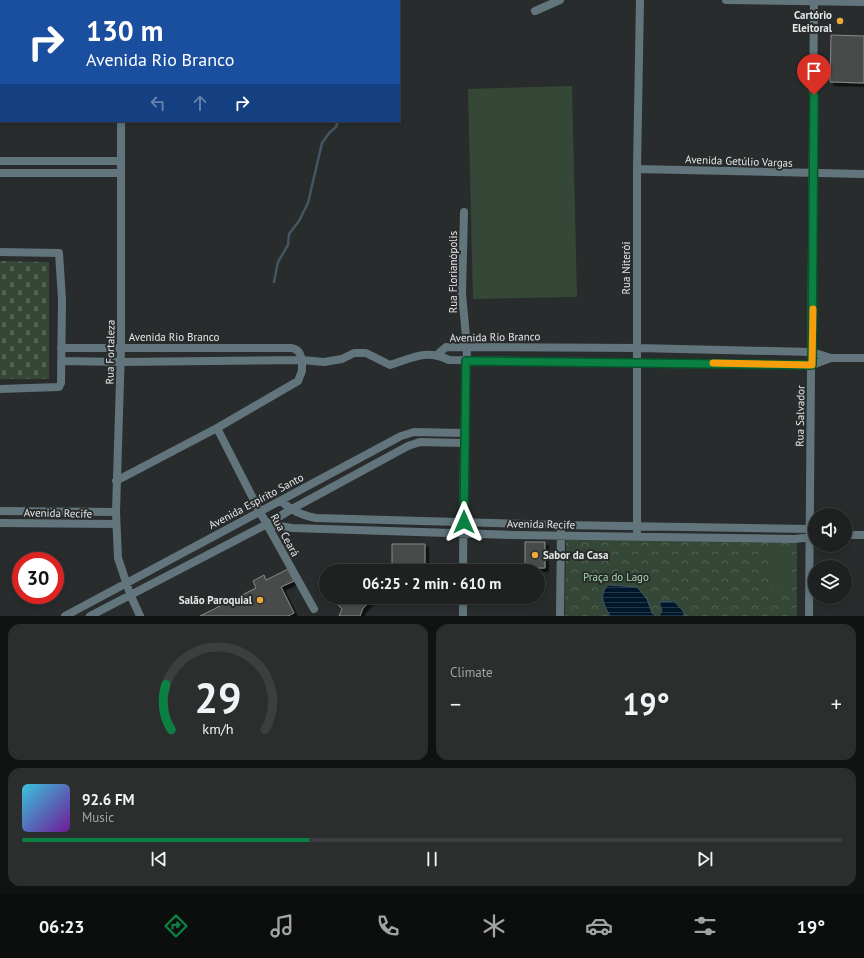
<!DOCTYPE html>
<html lang="en">
<head>
<meta charset="utf-8">
<style>
  :root { --surface:#1f2121; --page:#2c2e2e; --text:#f1f3f6; --muted:#a1a3a5; --line:#3c3e3f; --accent:#0b8043 }
  body { margin:0; font-family:"PT Sans",sans-serif; background:var(--page); color:var(--text); height:100vh; display:flex; flex-direction:column; font-size:15px; white-space:nowrap }
  * { box-sizing:border-box; margin:0 }
  p { font-size:13px; color:var(--muted) }
  .icon { flex:none; width:22px; height:22px; fill:none; stroke:currentColor; stroke-width:2; stroke-linecap:round; stroke-linejoin:round }
  .map { position:relative; height:616px; overflow:hidden }
  .panel { display:flex; flex-direction:column; gap:8px; padding:8px; background:#111212; flex:1 }
  .panel>* { flex:none }
  .guide { position:absolute; left:0px; top:0px; width:400px; height:122px; box-shadow:0 2px 6px #0003,0 0 0 1px var(--line); background:#1a4fa0; color:#fff; overflow:hidden }
  .fabs { position:absolute; left:808px; top:508px; display:grid; gap:8px }
  .fabs a { display:grid; place-items:center; width:44px; height:44px; border-radius:50%; background:var(--surface); box-shadow:0 2px 6px #0003,0 0 0 1px var(--line); font-size:20px }
  .speed { position:absolute; left:12px; top:552px; display:flex; gap:8px; font-size:20px; font-weight:700; text-align:center }
  .speed>* { display:grid; place-content:center; width:52px; height:52px; border-radius:50%; background:var(--surface); box-shadow:0 2px 6px #0003,0 0 0 1px var(--line); line-height:1 }
  .speed .limit { border:6px solid #d22; background:#fff; color:#111 }
  .pin { position:absolute; display:grid; place-items:center; width:34px; height:34px; color:#fff; margin:-41px -17px; border-radius:50% 50% 50% 0; rotate:-45deg; box-shadow:0 0 4px #0007 }
  .pin .icon { rotate:45deg }
  .me { position:absolute; width:44px; margin:-22px; rotate:0deg; stroke-linejoin:round; filter:drop-shadow(0 0 3px #0008) }
  .turn { display:flex; align-items:center; gap:14px; height:84px; padding:0 20px; font-size:18px }
  .turn .icon { width:52px; height:52px; stroke-width:2.5 }
  .turn b { display:block; font-size:28px; line-height:34px }
  .lanes { display:flex; align-items:center; height:38px; padding:0 20px; background:#0003; justify-content:center; gap:20px; direction:ltr }
  .lanes .off { opacity:.35 }
  .big { font-size:30px; font-weight:700; line-height:1.1 }
  .panel .tile { flex:1; display:flex; flex-direction:column; justify-content:center; gap:6px; min-width:0; padding:0 14px; border-radius:12px; background:var(--page) }
  .panel .dial { align-items:center; gap:0 }
  .dial svg { height:104px; overflow:visible; fill:none; stroke:var(--line); stroke-width:7; stroke-linecap:round; text-anchor:middle }
  .dial text { fill:var(--text); stroke:none }
  .song { display:flex; align-items:center; gap:12px }
  .cover { width:48px; height:48px; border-radius:6px; background:linear-gradient(135deg,hsl(190 70% 55%),hsl(280 70% 35%)) }
  .played { height:4px; border-radius:2px; background:linear-gradient(90deg,var(--accent) 35%,var(--line) 35%) }
  .keys { display:flex; justify-content:space-around; direction:ltr }
  .heat { display:flex; justify-content:space-between; align-items:center; font-size:22px; direction:ltr }
  .panel .tiles { flex:1; display:grid; gap:8px; grid-template-columns:1fr 1fr }
  .tile:last-child { grid-column:span 2 }
  .trip { position:absolute; left:319px; top:564px; width:226px; height:40px; border-radius:20px; background:var(--surface); box-shadow:0 2px 6px #0003,0 0 0 1px var(--line); font-weight:700; line-height:40px; text-align:center }
  .tabs { display:flex; height:64px; justify-content:space-around; align-items:center; background:#0c0d0d; color:var(--muted) }
  .tabs .icon { width:28px; height:28px }
  .tabs .on { color:var(--accent) }
  .tabs b { font-size:18px; color:var(--text) }
  .map>svg:first-child { display:block }
  .cemetery { fill:url(#cemetery-stones) }
  .park { fill:url(#park-crowns) }
  .pitch { fill:#354837 }
  .water { fill:url(#water-rules); stroke:#445563 }
  .lines { fill:none; stroke-linecap:round; stroke-linejoin:round }
  .stream { stroke:#445563; stroke-width:2.5 }
  .building { fill:#494c4b; stroke:#858987; filter:url(#shadow) }
  .minor { stroke:#62757c; stroke-width:8 }
  .tertiary { stroke:#62757c; stroke-width:8 }
  .route-casing { stroke:#07532c; stroke-width:10 }
  .route { stroke:#0b8043; stroke-width:7 }
  .slow { stroke:#f59e0b; stroke-width:7 }
  .poi-dot { fill:#ebaa39; stroke:#292c2c; stroke-width:1.5 }
  .labels { text-anchor:middle; stroke-width:4; stroke-linejoin:round; paint-order:stroke }
  .poi-label { font-size:11px; font-weight:bold; fill:#e4e7e7; stroke:#292c2c; text-anchor:end }
  .street-label { font-size:11px; fill:#e4e7e7; stroke:#292c2c }
  .park-label { font-size:11px; fill:#a0d7a8; stroke:#292c2c }
</style>
</head>
<body>
<div class="map">
<svg width="864" height="616" viewBox="0 0 864 616">
  <defs>
    <pattern id="cemetery-stones" width="16" height="16" patternUnits="userSpaceOnUse"><rect width="16" height="16" fill="#354837"/><path d="M2 7V4a2 2 0 0 1 4 0v3zM10 15v-3a2 2 0 0 1 4 0v3z" fill="#526254"/></pattern>
    <pattern id="park-crowns" width="20" height="18" patternUnits="userSpaceOnUse"><rect width="20" height="18" fill="#354837"/><path d="M2 6a3 3 0 1 1 6 0M12 15a3 3 0 1 1 6 0" fill="none" stroke="#526254"/></pattern>
    <pattern id="water-rules" width="6" height="5" patternUnits="userSpaceOnUse"><rect width="6" height="5" fill="#00162b"/><path d="M0 2.5h6" fill="none" stroke="#25384a"/></pattern>
    <filter id="shadow"><feDropShadow dx="3.5" dy="3.5" stdDeviation="0" flood-color="#0009"/></filter>
  </defs>
  <rect width="100%" height="100%" fill="#292c2c"/>
  <path class="cemetery" d="M0 261 49 262V379H0Z"/>
  <path class="park" d="M566 536 797 540V616H565Z"/>
  <path class="pitch" d="M572 86 577 297 473 299 468 89Z
    M772 548 792 549 791 590H772Z"/>
  <path class="water" d="M608 585 637 587 647 599 652 613 656 616H610C604 604 598 596 608 585Z
    M674 601 684 612V616H659L662 610 659 602Z"/>
  <g class="lines">
    <path class="stream" d="M349 0V1
      M274 282 278 262 288 245 289 234 299 221 308 203 322 143 330 132 336 127 338 121"/>
  </g>
  <path class="building" d="M831 35 864 36V83L830 82Z
    M525 542H545V568H525Z
    M392 544H425V571H396V564H392Z
    M288 569 294 581 281 587 294 613 288 616H200L256 588 253 581 264 575 266 580Z
    M330 597H375L363 608 360 616H339L342 609Z"/>
  <g class="lines">
    <path class="minor" d="M122 1V0
      M535 11 560 0
      M0 77H1
      M121 121V348L116 512 118 558 130 594 140 616
      M0 161H120
      M637 169 864 174
      M0 173H121
      M0 252 59 253 62 299 61 383 59 387 0 389
      M831 358H864
      M61 361 121 362 302 360C300 353 299 350 292 348H61
      M217 428 260 512 314 609
      M116 481 217 428 298 381 302 371V360L324 362 342 359 354 353H366L390 365C413 358 425 349 449 360L812 365 831 358 812 352 638 348 446 347 437 355
      M281 501C292 511 301 515 316 518L561 525 810 529 814 531
      M0 511 116 512
      M0 523 116 524
      M267 524 292 528 514 535 794 539 814 537
      M637 531V169L640 0
      M845 535H864
      M463 571 464 443 467 347 462 294 464 212
      M65 616 401 436 414 432 464 433
      M90 616 267 524 290 510 408 446 420 442 464 443
      M463 616V597
      M560 616 561 531
      M809 616 814 0"/>
    <path class="tertiary" d="M726 0 864 2"/>
  </g>
  <g class="lines">
    <g class="route-casing">
      <path id="route" d="M464 522 466 361 812 365 814 95"/>
    </g>
    <use href="#route" class="route"/>
    <path class="slow" d="M713 363 812 365 813 309"/>
  </g>
  <g class="poi-dot">
    <circle cx="840" cy="21" r="4"/>
    <circle cx="535" cy="555" r="4"/>
    <circle cx="260" cy="600" r="4"/>
  </g>
  <g class="labels">
    <g class="poi-label">
      <text x="832" y="19">Cartório<tspan x="832" dy="13">Eleitoral</tspan></text>
      <text x="543" y="559" text-anchor="start">Sabor da Casa</text>
      <text x="252" y="604">Salão Paroquial</text>
    </g>
    <g class="street-label">
      <text transform="translate(739 161) rotate(2)" y="4">Avenida Getúlio Vargas</text>
      <text transform="translate(626 268) rotate(-90)" y="4">Rua Niterói</text>
      <text transform="translate(453 272) rotate(-90)" y="4">Rua Florianópolis</text>
      <text x="174" y="341">Avenida Rio Branco</text>
      <text transform="translate(495 337) rotate(-1)" y="4">Avenida Rio Branco</text>
      <text transform="translate(110 352) rotate(-89)" y="4">Rua Fortaleza</text>
      <text transform="translate(800 416) rotate(-89)" y="4">Rua Salvador</text>
      <text transform="translate(256 501) rotate(-28)" y="4">Avenida Espírito Santo</text>
      <text transform="translate(58 513) rotate(1)" y="4">Avenida Recife</text>
      <text transform="translate(541 524) rotate(1)" y="4">Avenida Recife</text>
      <text transform="translate(285 535) rotate(61)" y="4">Rua Ceará</text>
    </g>
    <g class="park-label">
      <text x="616" y="581">Praça do Lago</text>
    </g>
  </g>
</svg>
<div class="fabs">
<a><svg class="icon" aria-label="sound" viewBox="0 0 24 24"><path d="M4 9h4l5-4v14l-5-4H4zM17 9q2 3 0 6"/></svg></a>
<a><svg class="icon" aria-label="layers" viewBox="0 0 24 24"><path d="M12 4l9 5-9 5-9-5zM3 14l9 5 9-5"/></svg></a>
</div>
<div class="speed"><div class="limit">30</div></div>
<div class="pin" style="left:814px;top:95px;background:#d93025"><svg class="icon" aria-label="arrive" viewBox="0 0 24 24"><path d="M6 21V4h12l-3 4 3 4H6"/></svg></div>
<svg class="me" style="left:464px;top:522px" viewBox="-20 -20 40 40"><path d="M0-17L14 15 0 8-14 15z" fill="#0b8043" stroke="#fff" stroke-width="4"/></svg>
<div class="trip">06:25 · 2 min · 610 m</div>
<div class="guide">
<div class="turn"><svg class="icon" aria-label="right" viewBox="0 0 24 24"><path d="M7 20v-9h11M14 6l5 5-5 5"/></svg><div><b>130 m</b>Avenida Rio Branco</div></div>
<div class="lanes"><svg class="icon off" aria-label="left" viewBox="0 0 24 24"><path d="M17 20v-9H6M10 6l-5 5 5 5"/></svg><svg class="icon off" aria-label="ahead" viewBox="0 0 24 24"><path d="M12 20V5M6 11l6-6 6 6"/></svg><svg class="icon" aria-label="right" viewBox="0 0 24 24"><path d="M7 20v-9h11M14 6l5 5-5 5"/></svg></div>
</div>
</div>
<section class="panel">
<div class="tiles">
<div class="tile dial"><svg viewBox="0 0 100 80">
<path d="M14 69A42 42 0 1 1 86 69"/>
<path d="M14 69A42 42 0 0 1 10 34" stroke="#0b8043"/>
<text x="50" y="56" font-size="32" font-weight="700">29</text>
<text x="50" y="72" font-size="11">km/h</text>
</svg></div>
<div class="tile"><p>Climate</p>
<div class="heat"><a>−</a><b class="big">19°</b><a>+</a></div>
</div>
<div class="tile">
<div class="song"><i class="cover"></i><div><b>92.6 FM</b><p>Music</p></div></div>
<div class="played"></div>
<div class="keys"><svg class="icon" aria-label="previous" viewBox="0 0 24 24"><path d="M18 5L8 12l10 7zM5 5v14"/></svg><svg class="icon" aria-label="pause" viewBox="0 0 24 24"><path d="M8 5v14M16 5v14"/></svg><svg class="icon" aria-label="next" viewBox="0 0 24 24"><path d="M6 5l10 7-10 7zM19 5v14"/></svg></div>
</div>
</div>
</section>
<nav class="tabs">
<b>06:23</b>
<svg class="icon on" aria-label="directions" viewBox="0 0 24 24"><path d="M12 3l9 9-9 9-9-9zM9 14v-3h6M13 9l2 2-2 2"/></svg>
<svg class="icon" aria-label="music" viewBox="0 0 24 24"><path d="M9 18V5l10-2v13"/><circle cx="6" cy="18" r="3"/><circle cx="16" cy="16" r="3"/></svg>
<svg class="icon" aria-label="phone" viewBox="0 0 24 24"><path d="M5 4h4l2 5-3 2q2 4 5 5l2-3 5 2v4C11 20 4 13 5 4z"/></svg>
<svg class="icon" aria-label="climate" viewBox="0 0 24 24"><path d="M12 3v18M4 7l16 10M4 17L20 7"/></svg>
<svg class="icon" aria-label="car" viewBox="0 0 24 24"><path d="M5 17H2v-5l4-1 3-4h7l3 4 3 1v5h-3M9 17h6M6 11h13"/><circle cx="7" cy="17" r="2"/><circle cx="17" cy="17" r="2"/></svg>
<svg class="icon" aria-label="filters" viewBox="0 0 24 24"><path d="M4 7h16M4 17h16"/><circle cx="9" cy="7" r="2"/><circle cx="15" cy="17" r="2"/></svg>
<b>19°</b>
</nav>
</body>
</html>
